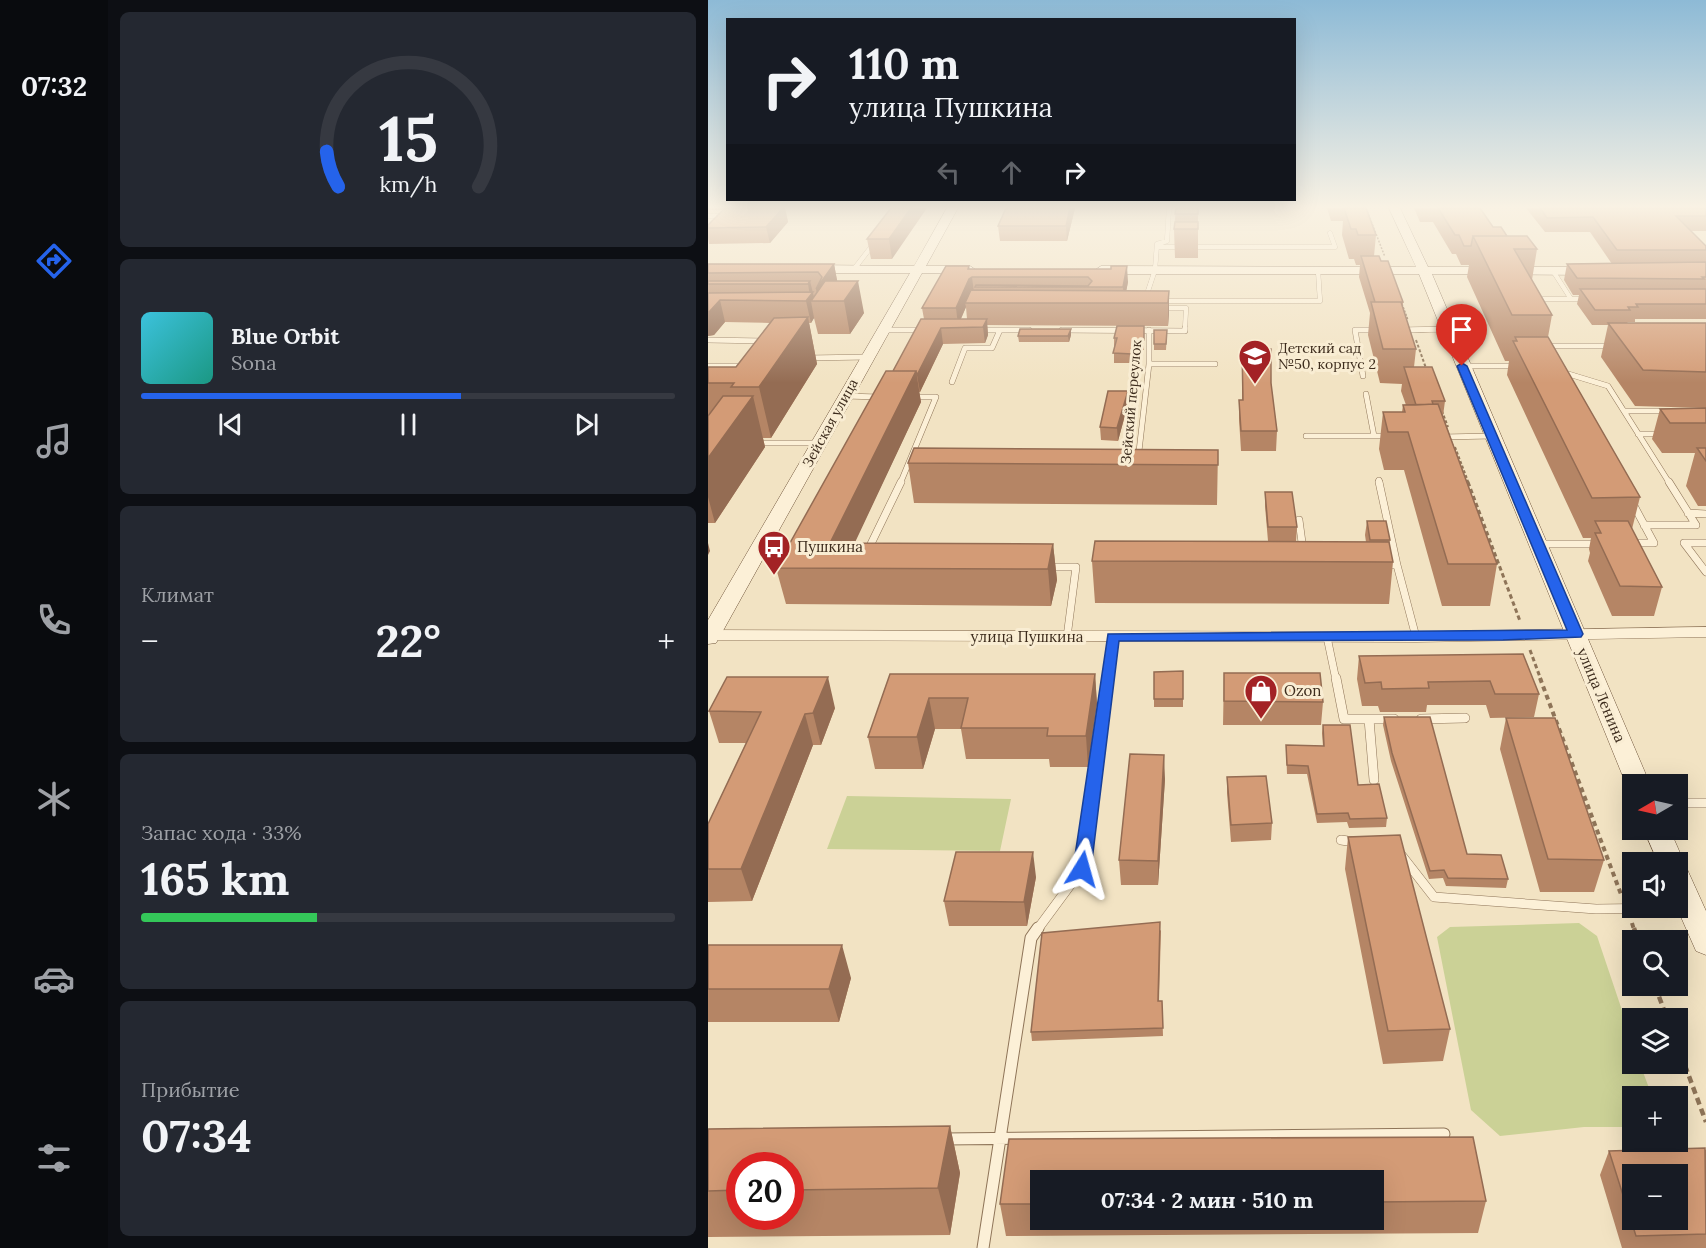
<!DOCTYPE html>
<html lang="ru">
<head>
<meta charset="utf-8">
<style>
  :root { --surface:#171b24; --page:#242831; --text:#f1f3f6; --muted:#9ea1a6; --line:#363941; --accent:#2563eb }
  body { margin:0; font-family:Lora,serif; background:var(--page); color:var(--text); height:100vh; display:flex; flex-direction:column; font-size:22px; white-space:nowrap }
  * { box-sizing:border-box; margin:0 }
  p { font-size:20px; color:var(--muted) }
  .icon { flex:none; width:33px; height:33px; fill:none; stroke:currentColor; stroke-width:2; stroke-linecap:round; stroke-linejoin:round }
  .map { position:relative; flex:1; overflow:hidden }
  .side { display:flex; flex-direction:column; gap:12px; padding:12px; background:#0d0f14; width:600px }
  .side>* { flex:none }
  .hud { position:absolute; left:18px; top:18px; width:570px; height:183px; border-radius:0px; box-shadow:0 6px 24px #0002; background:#171b24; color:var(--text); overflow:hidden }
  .needle { width:39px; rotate:261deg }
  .controls { position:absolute; left:914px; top:774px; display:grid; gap:12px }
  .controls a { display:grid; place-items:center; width:66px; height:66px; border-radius:0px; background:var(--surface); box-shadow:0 6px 24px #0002; font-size:30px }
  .speed { position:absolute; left:18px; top:1152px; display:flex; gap:12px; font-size:30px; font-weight:700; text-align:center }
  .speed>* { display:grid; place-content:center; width:78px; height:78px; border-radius:50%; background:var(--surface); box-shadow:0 6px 24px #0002; line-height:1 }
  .speed .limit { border:9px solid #d22; background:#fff; color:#111 }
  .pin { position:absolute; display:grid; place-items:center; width:51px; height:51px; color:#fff; margin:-62px -26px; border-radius:50% 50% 50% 0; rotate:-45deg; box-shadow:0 0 6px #0007 }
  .pin .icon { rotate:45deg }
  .me { position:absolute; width:66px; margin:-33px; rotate:8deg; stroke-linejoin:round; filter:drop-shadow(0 0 4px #0008) }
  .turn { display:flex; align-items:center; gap:21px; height:126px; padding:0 24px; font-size:27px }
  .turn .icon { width:78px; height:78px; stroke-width:2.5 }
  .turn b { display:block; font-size:42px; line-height:51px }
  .lanes { display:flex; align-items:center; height:57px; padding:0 24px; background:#0003; justify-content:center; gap:30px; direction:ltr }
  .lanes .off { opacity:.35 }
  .big { font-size:45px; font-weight:800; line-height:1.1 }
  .side .tile { flex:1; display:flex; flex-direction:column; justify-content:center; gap:9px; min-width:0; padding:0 21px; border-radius:9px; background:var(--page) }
  .side .dial { align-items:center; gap:0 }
  .dial svg { height:156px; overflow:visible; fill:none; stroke:var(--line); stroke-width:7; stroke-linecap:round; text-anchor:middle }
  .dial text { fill:var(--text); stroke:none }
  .song { display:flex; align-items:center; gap:18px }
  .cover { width:72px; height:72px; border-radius:9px; background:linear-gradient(135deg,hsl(190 70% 55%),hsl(170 70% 35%)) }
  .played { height:6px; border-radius:3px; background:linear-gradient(90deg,var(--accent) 60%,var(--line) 60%) }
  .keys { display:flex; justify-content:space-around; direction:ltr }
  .heat { display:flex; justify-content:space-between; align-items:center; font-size:33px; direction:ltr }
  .charge { height:9px; border-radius:4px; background:linear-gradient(90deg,#34c759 33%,var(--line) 0) }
  .trip { position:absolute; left:322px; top:1170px; width:354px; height:60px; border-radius:0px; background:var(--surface); box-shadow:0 6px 24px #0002; font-weight:800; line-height:60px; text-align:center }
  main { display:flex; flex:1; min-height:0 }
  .dock { display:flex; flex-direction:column; width:108px; justify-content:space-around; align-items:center; background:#090b0e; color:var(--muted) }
  .dock .icon { width:42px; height:42px }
  .dock .selected { color:var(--accent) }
  .dock b { font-size:27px; color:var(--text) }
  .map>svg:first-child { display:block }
  .green { fill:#cbd196 }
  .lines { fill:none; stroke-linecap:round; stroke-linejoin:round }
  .lane-far4-casing { stroke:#8e7458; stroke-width:5 }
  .lane-far3-casing { stroke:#8e7458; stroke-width:6 }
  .lane-far2-casing { stroke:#8e7458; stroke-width:8 }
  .lane-far1-casing { stroke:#8e7458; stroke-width:10 }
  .lane-casing { stroke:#8e7458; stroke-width:13 }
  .street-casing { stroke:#8e7458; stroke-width:1 }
  .secondary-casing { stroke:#70553b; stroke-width:1 }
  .path-far4 { stroke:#8e7458; stroke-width:1.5; stroke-dasharray:2 1.5; stroke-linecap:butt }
  .path-far3 { stroke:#8e7458; stroke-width:2; stroke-dasharray:3 2; stroke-linecap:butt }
  .path-far2 { stroke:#8e7458; stroke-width:3; stroke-dasharray:4.5 3; stroke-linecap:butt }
  .path-far1 { stroke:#8e7458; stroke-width:4; stroke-dasharray:5 4; stroke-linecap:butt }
  .path { stroke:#8e7458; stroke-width:4.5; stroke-dasharray:7 4.5; stroke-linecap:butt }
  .lane-far4 { stroke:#fcf0d7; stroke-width:4.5 }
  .lane-far3 { stroke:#fcf0d7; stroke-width:5 }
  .lane-far2 { stroke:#fcf0d7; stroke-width:7 }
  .lane-far1 { stroke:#fcf0d7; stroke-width:9 }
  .lane { stroke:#fcf0d7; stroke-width:11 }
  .street { fill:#fcf0d7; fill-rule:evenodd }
  .secondary { fill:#fcf0d7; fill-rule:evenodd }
  .wall { fill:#b58565; fill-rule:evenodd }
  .shaded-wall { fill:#946c53 }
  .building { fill:#d39b76; stroke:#946c53; stroke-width:1.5; fill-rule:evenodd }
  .route { fill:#2563eb; stroke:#184099; stroke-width:1.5 }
  .labels { text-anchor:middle; stroke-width:6; stroke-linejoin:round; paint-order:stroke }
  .far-poi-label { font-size:14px; fill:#3d2c1d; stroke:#f9edd3; text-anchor:start }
  .far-street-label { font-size:14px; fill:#3d2c1d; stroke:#f9edd3 }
  .poi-label { font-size:15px; fill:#3d2c1d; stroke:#f9edd3; text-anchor:start }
  .street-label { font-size:15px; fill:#3d2c1d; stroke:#f9edd3 }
</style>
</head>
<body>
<main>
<nav class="dock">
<b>07:32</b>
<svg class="icon selected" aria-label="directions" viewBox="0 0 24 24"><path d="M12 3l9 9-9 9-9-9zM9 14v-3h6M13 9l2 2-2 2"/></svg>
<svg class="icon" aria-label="music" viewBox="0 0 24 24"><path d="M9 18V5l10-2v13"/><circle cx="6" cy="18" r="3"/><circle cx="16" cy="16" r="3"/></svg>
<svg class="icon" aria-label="phone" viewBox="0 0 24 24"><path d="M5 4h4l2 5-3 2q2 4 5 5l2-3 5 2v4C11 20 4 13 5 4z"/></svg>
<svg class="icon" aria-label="climate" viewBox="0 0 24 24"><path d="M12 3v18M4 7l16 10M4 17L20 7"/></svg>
<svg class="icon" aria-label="car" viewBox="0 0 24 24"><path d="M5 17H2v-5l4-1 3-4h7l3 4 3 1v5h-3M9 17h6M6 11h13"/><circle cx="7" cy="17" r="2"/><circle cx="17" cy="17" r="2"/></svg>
<svg class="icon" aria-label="filters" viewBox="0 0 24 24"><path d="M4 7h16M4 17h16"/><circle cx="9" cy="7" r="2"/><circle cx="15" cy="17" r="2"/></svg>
</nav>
<section class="side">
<div class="tile dial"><svg viewBox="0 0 100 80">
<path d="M14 69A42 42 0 1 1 86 69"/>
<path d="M14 69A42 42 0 0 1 8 51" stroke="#2563eb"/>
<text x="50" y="56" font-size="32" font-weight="700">15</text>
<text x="50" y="72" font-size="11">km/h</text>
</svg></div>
<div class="tile">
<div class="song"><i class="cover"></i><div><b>Blue Orbit</b><p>Sona</p></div></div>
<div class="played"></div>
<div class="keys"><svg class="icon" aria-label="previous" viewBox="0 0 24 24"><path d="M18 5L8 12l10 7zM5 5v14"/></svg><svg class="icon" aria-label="pause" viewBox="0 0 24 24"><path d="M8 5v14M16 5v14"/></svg><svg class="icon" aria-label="next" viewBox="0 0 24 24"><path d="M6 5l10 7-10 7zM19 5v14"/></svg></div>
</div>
<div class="tile"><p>Климат</p>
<div class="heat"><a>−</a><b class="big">22°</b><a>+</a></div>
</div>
<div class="tile"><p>Запас хода · 33%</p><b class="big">165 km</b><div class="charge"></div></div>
<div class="tile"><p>Прибытие</p><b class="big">07:34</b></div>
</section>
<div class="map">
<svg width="998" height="1248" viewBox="0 0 998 1248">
  <rect width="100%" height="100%" fill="#f2e3c3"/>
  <path class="green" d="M139 796 303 799 292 851 119 849Z
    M871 923 889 936 924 1040V1064H932L944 1096H924V1127H876L792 1136 763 1110 729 937 742 927Z"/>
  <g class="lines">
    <g class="lane-far4-casing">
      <path id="lane-far4" d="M0 216H12
        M450 247H627L622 233
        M146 269 167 242
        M845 271 863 299H880
        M825 299H863
        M437 300 447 270 449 244 459 241 461 208
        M453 301H612L610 270
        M453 308H478L477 330
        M704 330 740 329"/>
    </g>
    <g class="lane-far3-casing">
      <path id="lane-far3" d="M175 330H215
        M292 330H321
        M354 330 477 331V328
        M693 330 740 329
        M0 340 58 341
        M839 346H904
        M100 358 159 357
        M441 364H507
        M0 366H37
        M756 366H810
        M854 372 900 386 962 484
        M655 376 647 330H669
        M244 382 257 348H284L292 330H269
        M658 394 666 436H680
        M137 396 171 397
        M917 411H960
        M930 434H956
        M598 436H666
        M734 437 784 436
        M46 443H111
        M430 460 441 364V330
        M671 480 672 484
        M192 484 228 397H204"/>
    </g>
    <g class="lane-far2-casing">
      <path id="lane-far2" d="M671 482 689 565
        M980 513 998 514
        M591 520 595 550
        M936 525H988L961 482
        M922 543H946L925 504
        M998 543H976L998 572
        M832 544H892
        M160 550 193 482
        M675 565H689L708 637
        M338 567H368L359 637
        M619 637 628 680
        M399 680 405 637"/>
    </g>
    <g class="lane-far1-casing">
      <path id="lane-far1" d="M628 678 636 719H686
        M661 719 666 780
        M713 719 757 718
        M969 803H998
        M633 840 647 842
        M694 856 726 897 888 909 963 908
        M329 930 374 869 399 678"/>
    </g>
    <g class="lane-casing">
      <path id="lane" d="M236 1139 736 1134
        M275 1248 323 938 330 928"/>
    </g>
    <g class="street-casing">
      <path id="street" d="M998 627V637L708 642 0 640V630L708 632Z"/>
    </g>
    <g class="secondary-casing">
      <path id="secondary" d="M239 208H250L218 266H262L268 270 262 274 214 273 11 638 8 643 0 644V620L202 273H99L93 269 99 265 206 266Z
        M681 208H692L720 267H886L892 271 886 275 724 274 942 784H924V791L918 784 711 274H393L387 270 393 266 708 267Z
        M936 830H962L976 862 974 867 979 869 998 911V955L988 951 969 908V862H950Z"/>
    </g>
    <path class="path-far4" d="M658 208 677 257
      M694 304 700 320"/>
    <path class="path-far3" d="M708 340 719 371
      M734 411 740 427
      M747 447 761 484"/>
    <path class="path-far2" d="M760 482 812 621
      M822 650 833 680"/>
    <path class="path-far1" d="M832 678 914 897
      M924 923 926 930"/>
    <path class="path" d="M926 928 930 940
      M947 986 959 1018
      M969 1044 998 1122"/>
    <use href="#lane-far4" class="lane-far4"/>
    <use href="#lane-far3" class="lane-far3"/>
    <use href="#lane-far2" class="lane-far2"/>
    <use href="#lane-far1" class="lane-far1"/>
    <use href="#lane" class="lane"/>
    <use href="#street" class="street"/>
    <use href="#secondary" class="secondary"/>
  </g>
  <path class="wall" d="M0 208H77L80 222 62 243 1 244 0 238V225L15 210H0Z
    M183 208 184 259H163L159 239Z
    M367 208 359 241H292L290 226Z
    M468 208H490V258H467L466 229Z
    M619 208H658L668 235 666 256 673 261 695 302V308L708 349 706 367 737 401 735 416 789 564 782 606H734L696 470H676L671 449 675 412H694L695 405H698L693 391 694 384 672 383 660 335 662 313 651 277 652 265H648L646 259H641L634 235 635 221H623Z
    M706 208H772L785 227 799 236 829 249 824 280 844 315 840 337 932 497 924 529 954 587 946 616H904L880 561 882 553 881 549 883 538H875L799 375 801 361H797L759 277 761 265H753L748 254H744L725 222H712Z
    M818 208H998V231H983L998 246V319H927V322H920L919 323H998V408L927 406 893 357 900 325H884L869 304 871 295H865L856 280 859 264H904L882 232H837Z
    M0 264H126L129 281 156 313 142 334H110L106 318 103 323H101L109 364 63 438H55L57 447 7 523H0V367H28L62 323 17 322 6 335 0 336Z
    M261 266V269H403L420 282 418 291H461V313L460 326 279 325 280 335 277 343 235 344 212 392H211L213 402 146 543 345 544 349 580 343 606 78 604 68 568 216 319 214 308ZM258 307 259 319H253Z
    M436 326V350H427L425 363H406V338Z
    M446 330H459L458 350H446Z
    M363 335 361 342H311L310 336Z
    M534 349 563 383 569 431 568 451H533L531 419V400H534Z
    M420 404 410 441 393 440 392 427Z
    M998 408V506H990L978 486 987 453H954L944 439 952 409Z
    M510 450 509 505 206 503 200 463Z
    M557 492 589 527 588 541H560L557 506Z
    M659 521 682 540 681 544 685 562 681 604 387 603 384 561 658 542 657 535Z
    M815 654 831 694 826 717 782 718 778 705H719L718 712H672L670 706H654L649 679 651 656Z
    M475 671V707H446V699Z
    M516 673 615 702 613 725H515Z
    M182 674H387L389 704 380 767H342L341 759H258L253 729H227L215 769H167L160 737Z
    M127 708 113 745H105L44 901 0 902V824L38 743H11L1 711Z
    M676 717 759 854 800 879 798 888 738 886 735 878 721 879 683 761 675 725Z
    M798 718 896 860 886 892H832L792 749Z
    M615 725 650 785 679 818 678 827 641 828 639 822 609 823 599 774H579L578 745 615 746 614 733Z
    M519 777 564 823 563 840 523 842 519 793Z
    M457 779 450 885H413L411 860Z
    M640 837 742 1029 735 1061 675 1064 637 869Z
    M328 877 319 926H241L236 901Z
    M453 930 451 1001H454L455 1036 324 1041 323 1032Z
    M0 945 143 978 131 1022H0Z
    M242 1126 252 1173 242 1235 0 1237V1129ZM32 1166H82V1216H32Z
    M765 1137 778 1201 770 1233 298 1236 292 1204 301 1139ZM333 1180H666V1220H333Z
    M998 1150V1248H914L892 1175 901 1151Z"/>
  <path class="shaded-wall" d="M75 208H77L80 222 62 243 58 227Z
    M203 208H219L184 259 181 239Z
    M362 208H367L359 241 358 226Z
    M126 264 130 285 110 301 108 289Z
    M261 266 263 278 264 277 266 293 257 303 258 307 250 325 248 308Z
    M419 266 420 282 416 303 415 287Z
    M102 281 107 301H103L106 318 103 323 98 301 102 296 100 284Z
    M150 281 156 313 142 334 136 301Z
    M461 291V313L460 326V303Z
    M12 300 17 322 6 335 0 336V313Z
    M100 317 109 364 63 438 51 387Z
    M279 319 280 335 277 343 275 327Z
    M233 328 235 344 212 392 209 375Z
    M363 329V335L361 342 360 336Z
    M427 340V350L425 363 424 354Z
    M208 371 213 402 135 568 122 543Z
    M420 391V404L410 441 409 428Z
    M45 396 57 447 7 523 0 497V458Z
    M0 543 2 551 0 555Z
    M345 544 349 580 343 606 340 569Z
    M387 674 389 704 380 767 378 736Z
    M120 677 127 708 113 745 105 713Z
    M221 698 227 729 215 769 209 737Z
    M97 714 105 745 44 901 33 869Z
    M456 755 457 779 450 885V861Z
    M325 852 328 877 319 926 316 902Z
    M134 945 143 978 131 1022 121 989Z
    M242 1126 252 1173 242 1235 230 1188Z"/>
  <path class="building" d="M17 208H75L58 227 0 228V225Z
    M183 208H203L181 239H159Z
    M298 208H362L358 226H290Z
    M468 208H490V214H467Z
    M636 208H658L668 235H650L648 229H643Z
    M730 208H772L785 227H793L799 236H765L763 246H756L751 235H747Z
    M832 208H998V216H968L998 246V250H909L885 217 839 218Z
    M467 222H490V229H466Z
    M765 236H819L829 249H806L844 315H804Z
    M653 256H671L673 261H680L695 302H667Z
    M998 262V277H994L996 279 869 278 859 264Z
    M0 264H126L108 289 114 277 110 272 0 273Z
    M238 266H261L260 269H403V266H419L415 287H267L268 285 380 286 384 281 380 277H264L261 279 248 308H214Z
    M0 281H102L100 284H0Z
    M117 281H150L136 301H103Z
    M872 289H998V304H928L930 307H920L922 310H887Z
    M263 290 461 291 460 303H257Z
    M105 292 98 301 12 300 0 313V293Z
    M663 302H693L708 349H675Z
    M100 317 51 387H23L26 383H0V367H28L66 318Z
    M213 319H279L275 327 233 328 209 375 208 371H185Z
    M900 323H998V372L935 370Z
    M409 326H436V340H427L424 354 405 353 409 338H406Z
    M312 329H363L360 336H310Z
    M446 330H459L458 344H446Z
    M807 337H840L932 497 884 498 805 341H809Z
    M534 349H563V383L569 431H533L531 400H535Z
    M696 367H724L737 401H724L725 404 708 405Z
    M178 371H208L122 543 345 544 340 569 68 568Z
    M400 391H420L409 428 392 427Z
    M15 396H45L0 458V416Z
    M730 404 789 564H740L700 432H680L675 412H697L695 405Z
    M998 408V423H962L952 409Z
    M206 448 510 450V465L200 463Z
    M989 448H998V461Z
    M557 492H584L589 527H560Z
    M659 521H678L682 540H662Z
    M887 521H920L954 587 912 586 887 533H893Z
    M387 541 681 542 685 562 384 561Z
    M815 654 831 694H787L782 681 720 682 721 688 674 689 673 682 657 683 651 656Z
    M475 671V699H446V672Z
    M516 673H612L615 702 516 701Z
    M182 674H387L378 736H339L340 728H253L260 698H221L209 737H160Z
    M19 677H120L105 713 97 714 33 869H0V824L53 712 1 711Z
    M676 717H722L759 854 793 855 800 879 740 878 736 870 722 871 684 753Z
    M798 718H847L896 860 840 859Z
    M615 725H642L650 785 671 784 679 818 642 819 640 813 609 814 600 766 579 765 578 745 616 746Z
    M422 754 456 755 450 861 411 860Z
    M558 776 564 823 523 825 519 777Z
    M692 835 742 1029 680 1031 640 837Z
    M248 852H325L316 902 236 901Z
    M452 922 450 1001H454L455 1028 323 1032 334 933Z
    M0 945H134L121 989H0Z
    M242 1126 230 1188 82 1190V1166H32V1190L0 1191V1129Z
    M765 1137 778 1201 666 1202V1180H333V1204H292L301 1139Z
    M997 1148 998 1234 928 1236 901 1151ZM924 1174H969V1220H924Z"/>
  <linearGradient id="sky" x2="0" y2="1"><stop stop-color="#8dbad6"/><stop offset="0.54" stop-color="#f9f2e4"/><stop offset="1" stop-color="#f9f2e4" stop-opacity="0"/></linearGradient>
  <rect width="998" height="383" fill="url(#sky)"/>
  <path class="route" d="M754 363 759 366 875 634 873 637 795 640 411 641 383 869 380 874 374 876 368 874 365 869 400 634 859 630 749 366Z"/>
  <defs>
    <g id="school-pin" transform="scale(1.725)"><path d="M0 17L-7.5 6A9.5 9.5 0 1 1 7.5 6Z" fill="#a32225" stroke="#f9edd3"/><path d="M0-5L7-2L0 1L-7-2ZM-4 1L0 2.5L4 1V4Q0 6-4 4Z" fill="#fff"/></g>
    <g id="bus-pin" transform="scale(1.725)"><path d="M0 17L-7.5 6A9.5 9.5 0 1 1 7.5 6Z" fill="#a32225" stroke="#f9edd3"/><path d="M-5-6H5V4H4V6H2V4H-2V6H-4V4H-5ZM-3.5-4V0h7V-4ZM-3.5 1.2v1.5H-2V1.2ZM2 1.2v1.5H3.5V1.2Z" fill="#fff"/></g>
    <g id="shop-pin" transform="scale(1.725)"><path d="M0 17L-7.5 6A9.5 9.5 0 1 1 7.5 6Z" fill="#a32225" stroke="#f9edd3"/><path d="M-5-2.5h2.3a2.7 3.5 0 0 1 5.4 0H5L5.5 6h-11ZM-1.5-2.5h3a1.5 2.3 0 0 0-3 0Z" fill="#fff"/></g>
  </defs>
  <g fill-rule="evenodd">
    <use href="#school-pin" x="547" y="356"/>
    <use href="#bus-pin" x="66" y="547"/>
    <use href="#shop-pin" x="553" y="691"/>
  </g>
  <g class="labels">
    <g class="far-poi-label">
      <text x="570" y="353">Детский сад<tspan x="570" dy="16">№50, корпус 2</tspan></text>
    </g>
    <g class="far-street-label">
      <text transform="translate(423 402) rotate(-85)" y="5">Зейский переулок</text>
      <text transform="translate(122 423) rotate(-61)" y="5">Зейская улица</text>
    </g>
    <g class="poi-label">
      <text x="89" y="552">Пушкина</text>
      <text x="576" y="696">Ozon</text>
    </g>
    <g class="street-label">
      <text x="319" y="642">улица Пушкина</text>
      <text transform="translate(893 695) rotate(67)" y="5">улица Ленина</text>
    </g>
  </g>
</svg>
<div class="controls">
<a><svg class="needle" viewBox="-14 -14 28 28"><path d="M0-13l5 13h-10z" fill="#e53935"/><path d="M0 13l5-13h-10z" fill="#9ea1a6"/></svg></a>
<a><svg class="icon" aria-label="sound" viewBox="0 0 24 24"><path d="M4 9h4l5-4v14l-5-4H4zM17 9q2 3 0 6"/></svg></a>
<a><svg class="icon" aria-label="search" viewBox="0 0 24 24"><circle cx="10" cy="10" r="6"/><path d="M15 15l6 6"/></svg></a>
<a><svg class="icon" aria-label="layers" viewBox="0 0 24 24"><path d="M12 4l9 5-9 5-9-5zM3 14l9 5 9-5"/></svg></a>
<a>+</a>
<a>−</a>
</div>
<div class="speed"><div class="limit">20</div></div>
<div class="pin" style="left:754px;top:366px;background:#d93025"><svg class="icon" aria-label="arrive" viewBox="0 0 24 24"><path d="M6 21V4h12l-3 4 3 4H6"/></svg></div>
<svg class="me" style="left:374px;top:869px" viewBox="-20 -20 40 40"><path d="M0-17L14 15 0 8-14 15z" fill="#2563eb" stroke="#fff" stroke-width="4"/></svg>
<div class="trip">07:34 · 2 мин · 510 m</div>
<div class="hud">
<div class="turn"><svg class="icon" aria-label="right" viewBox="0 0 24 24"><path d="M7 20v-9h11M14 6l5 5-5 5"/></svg><div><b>110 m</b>улица Пушкина</div></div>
<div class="lanes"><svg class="icon off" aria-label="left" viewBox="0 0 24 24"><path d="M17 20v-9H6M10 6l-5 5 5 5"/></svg><svg class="icon off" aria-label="ahead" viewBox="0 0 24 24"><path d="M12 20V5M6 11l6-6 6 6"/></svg><svg class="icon" aria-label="right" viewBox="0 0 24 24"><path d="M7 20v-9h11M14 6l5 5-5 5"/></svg></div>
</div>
</div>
</main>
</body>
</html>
